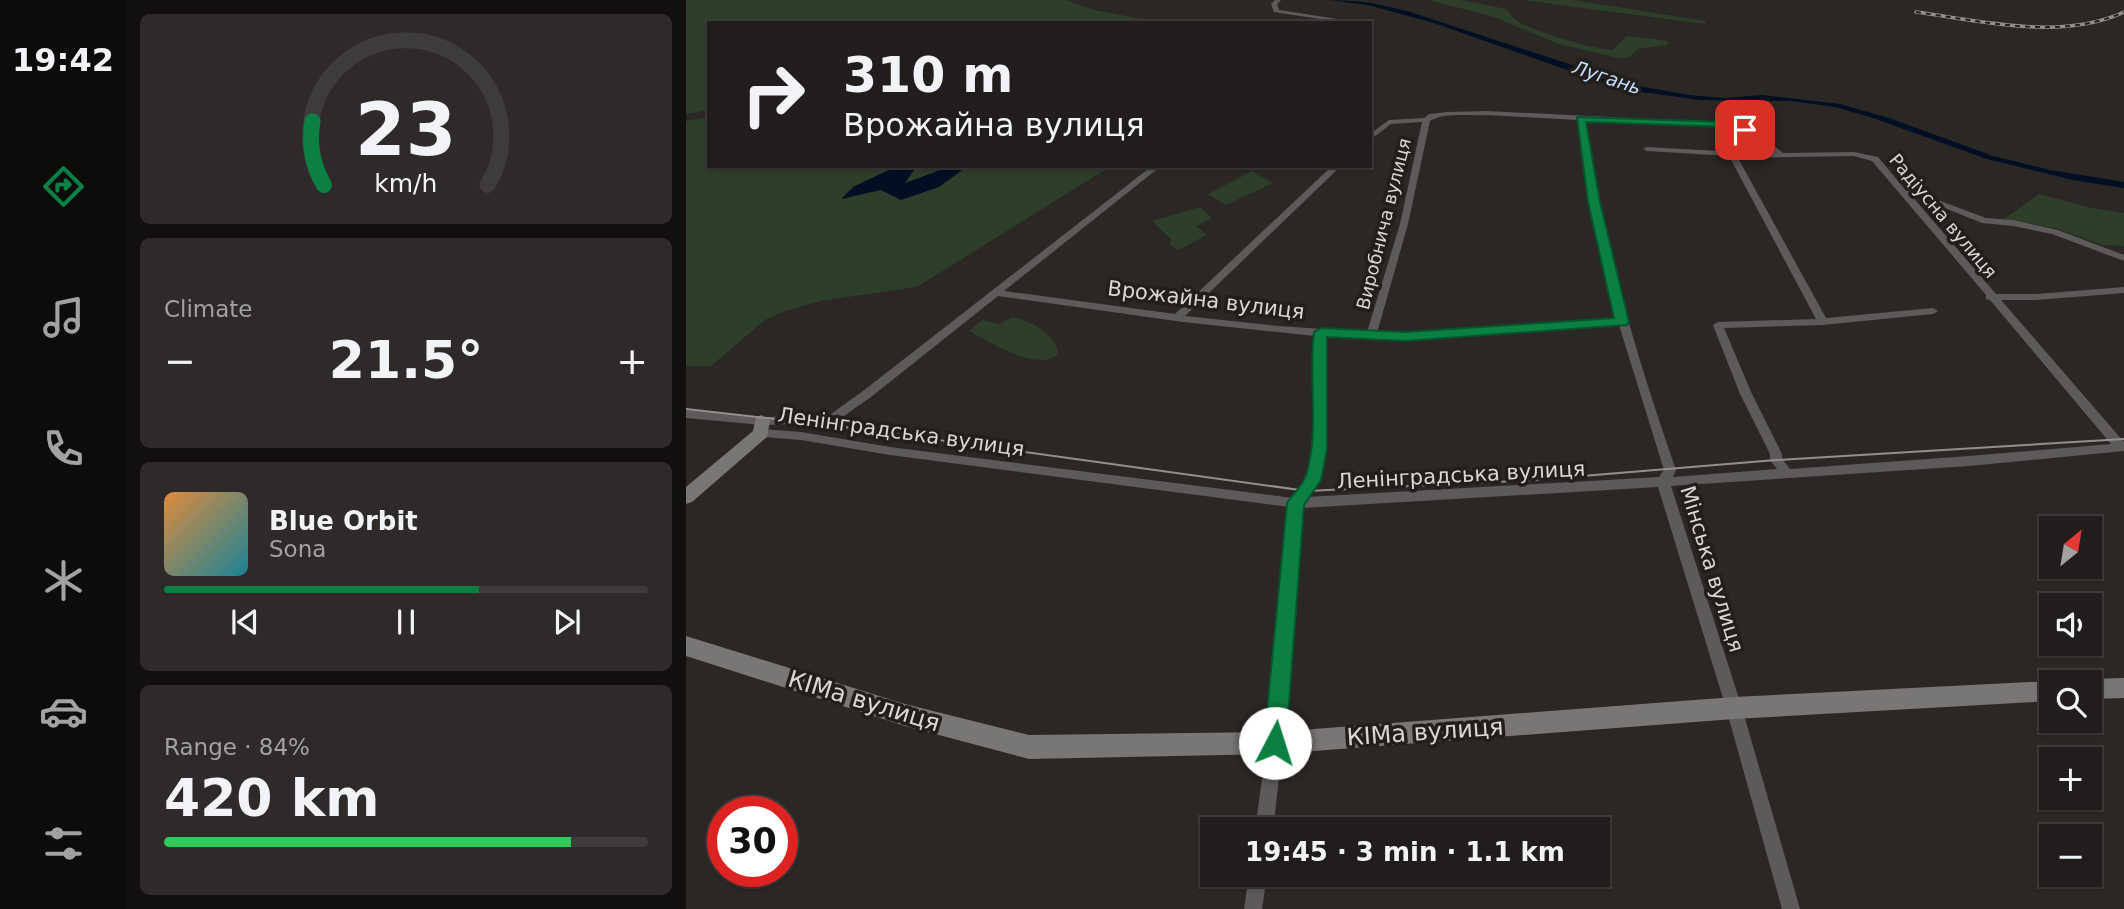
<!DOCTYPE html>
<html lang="en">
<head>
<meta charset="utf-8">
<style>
  :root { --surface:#201d1c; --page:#2d2a29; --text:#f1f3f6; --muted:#a2a2a3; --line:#3d3b3b; --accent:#0b8043 }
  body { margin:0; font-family:"DejaVu Sans",sans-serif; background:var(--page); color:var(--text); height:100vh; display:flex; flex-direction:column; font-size:26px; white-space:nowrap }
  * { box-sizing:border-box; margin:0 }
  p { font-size:23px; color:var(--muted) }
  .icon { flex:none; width:38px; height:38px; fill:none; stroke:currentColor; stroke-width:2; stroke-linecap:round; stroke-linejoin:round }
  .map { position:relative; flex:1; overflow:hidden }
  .sheet { display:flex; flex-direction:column; gap:14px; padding:14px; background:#12100f; width:560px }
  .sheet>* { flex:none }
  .top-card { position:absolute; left:21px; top:21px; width:665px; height:147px; border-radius:0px; box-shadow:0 2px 5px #0004,0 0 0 2px var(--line); background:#201d1c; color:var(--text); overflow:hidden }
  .needle { width:46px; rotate:30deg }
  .fabs { position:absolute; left:1353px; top:516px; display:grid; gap:14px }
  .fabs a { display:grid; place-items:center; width:63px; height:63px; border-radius:0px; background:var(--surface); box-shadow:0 2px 5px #0004,0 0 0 2px var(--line); font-size:35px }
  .speed { position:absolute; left:21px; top:796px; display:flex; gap:14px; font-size:35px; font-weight:700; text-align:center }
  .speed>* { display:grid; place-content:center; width:91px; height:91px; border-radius:50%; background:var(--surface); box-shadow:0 2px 5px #0004,0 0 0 2px var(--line); line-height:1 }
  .speed .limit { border:10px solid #d22; background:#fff; color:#111 }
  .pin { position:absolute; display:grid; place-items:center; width:60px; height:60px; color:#fff; margin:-30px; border-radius:14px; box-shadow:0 4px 10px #0006 }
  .me { position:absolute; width:77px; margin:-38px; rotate:5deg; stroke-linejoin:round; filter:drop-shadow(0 0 5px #0008) }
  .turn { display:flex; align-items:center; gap:24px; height:147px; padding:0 21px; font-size:32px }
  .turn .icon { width:91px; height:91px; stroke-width:2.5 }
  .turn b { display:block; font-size:49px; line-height:60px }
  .big { font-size:52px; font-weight:800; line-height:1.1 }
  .sheet .tile { flex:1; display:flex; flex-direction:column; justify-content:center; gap:10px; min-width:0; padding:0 24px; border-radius:10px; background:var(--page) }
  .sheet .dial { align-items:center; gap:0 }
  .dial svg { height:182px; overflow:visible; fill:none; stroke:var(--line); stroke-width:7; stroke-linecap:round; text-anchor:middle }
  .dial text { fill:var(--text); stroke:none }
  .song { display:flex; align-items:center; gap:21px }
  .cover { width:84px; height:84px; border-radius:10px; background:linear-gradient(135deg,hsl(30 70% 55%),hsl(190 70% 35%)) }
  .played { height:7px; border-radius:4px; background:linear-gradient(90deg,var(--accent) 65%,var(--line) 65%) }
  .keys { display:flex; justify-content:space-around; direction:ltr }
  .heat { display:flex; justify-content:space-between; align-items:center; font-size:38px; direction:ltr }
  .charge { height:10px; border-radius:5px; background:linear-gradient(90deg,#34c759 84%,var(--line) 0) }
  .trip { position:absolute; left:514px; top:817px; width:410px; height:70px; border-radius:0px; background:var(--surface); box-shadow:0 2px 5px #0004,0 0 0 2px var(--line); font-weight:800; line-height:70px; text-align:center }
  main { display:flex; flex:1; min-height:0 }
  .tabs { display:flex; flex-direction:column; width:126px; justify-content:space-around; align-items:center; background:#0d0c0b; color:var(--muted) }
  .tabs .icon { width:49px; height:49px }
  .tabs .on { color:var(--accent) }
  .tabs b { font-size:32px; color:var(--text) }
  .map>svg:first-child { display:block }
  .green { fill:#2d3e29 }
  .water { fill:#000f23 }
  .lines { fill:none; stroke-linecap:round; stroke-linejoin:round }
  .street { fill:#5c5a5a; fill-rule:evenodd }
  .secondary { fill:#797676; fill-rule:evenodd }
  .tram { stroke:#928f8e; stroke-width:2 }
  .rail-casing { stroke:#928f8e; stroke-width:3.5 }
  .rail { stroke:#211e1c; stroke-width:2; stroke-dasharray:5; stroke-linecap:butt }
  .route { fill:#0b8043; stroke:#07532c; stroke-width:2 }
  .labels { text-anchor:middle; stroke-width:7; stroke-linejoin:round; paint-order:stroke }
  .far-street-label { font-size:18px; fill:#d9d6d5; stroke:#211e1c }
  .far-water-label { font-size:19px; font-style:italic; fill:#c4defb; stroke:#211e1c }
  .street-label { font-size:21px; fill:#d9d6d5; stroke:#211e1c }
  .near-street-label { font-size:24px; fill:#d9d6d5; stroke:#211e1c }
</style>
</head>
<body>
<main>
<nav class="tabs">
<b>19:42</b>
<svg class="icon on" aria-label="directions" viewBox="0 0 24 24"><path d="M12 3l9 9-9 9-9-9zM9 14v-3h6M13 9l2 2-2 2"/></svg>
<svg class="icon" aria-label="music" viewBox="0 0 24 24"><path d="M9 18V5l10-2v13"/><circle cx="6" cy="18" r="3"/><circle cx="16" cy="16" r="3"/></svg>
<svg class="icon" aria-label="phone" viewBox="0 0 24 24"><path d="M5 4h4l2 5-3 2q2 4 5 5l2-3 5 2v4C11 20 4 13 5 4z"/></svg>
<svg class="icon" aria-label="climate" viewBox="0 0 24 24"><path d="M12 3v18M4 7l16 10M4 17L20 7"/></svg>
<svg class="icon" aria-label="car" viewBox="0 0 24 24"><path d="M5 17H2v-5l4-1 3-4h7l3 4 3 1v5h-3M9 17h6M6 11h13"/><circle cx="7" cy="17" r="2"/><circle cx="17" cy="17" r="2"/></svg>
<svg class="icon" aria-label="filters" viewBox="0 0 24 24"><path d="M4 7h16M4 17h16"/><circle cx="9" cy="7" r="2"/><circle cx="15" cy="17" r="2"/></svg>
</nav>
<section class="sheet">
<div class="tile dial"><svg viewBox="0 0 100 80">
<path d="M14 69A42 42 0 1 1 86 69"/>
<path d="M14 69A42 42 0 0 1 9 41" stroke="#0b8043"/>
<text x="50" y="56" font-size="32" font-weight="700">23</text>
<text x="50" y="72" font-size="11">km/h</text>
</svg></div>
<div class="tile"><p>Climate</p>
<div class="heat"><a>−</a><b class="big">21.5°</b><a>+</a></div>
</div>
<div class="tile">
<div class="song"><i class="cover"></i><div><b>Blue Orbit</b><p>Sona</p></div></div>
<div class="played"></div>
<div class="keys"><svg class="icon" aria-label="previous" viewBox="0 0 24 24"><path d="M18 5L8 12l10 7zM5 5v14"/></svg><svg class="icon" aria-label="pause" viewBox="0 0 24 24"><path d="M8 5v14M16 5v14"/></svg><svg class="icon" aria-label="next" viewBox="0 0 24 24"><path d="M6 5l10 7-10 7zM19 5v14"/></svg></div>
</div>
<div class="tile"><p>Range · 84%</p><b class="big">420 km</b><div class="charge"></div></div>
</section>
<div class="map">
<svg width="1438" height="909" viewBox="0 0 1438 909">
  <rect width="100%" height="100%" fill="#2b2725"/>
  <path class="green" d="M0 0H380L408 10 467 21 23 23V110L0 114Z
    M743 0H777L820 9C823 11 824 14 826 17 837 29 909 50 927 50L941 36 982 41 981 45 952 49 942 58H933L873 44 808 17Z
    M836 0H887L1019 21V24Z
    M23 117V166H425L231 287 134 301 96 312 79 320 25 366H0V121Z
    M566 171 587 183 540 205 522 194Z
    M1353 194 1406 208 1438 213V246L1416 245 1369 228 1318 219Z
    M514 207 526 218 510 226 521 235 492 250 483 244 486 240 466 221Z
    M327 317C345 322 370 333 372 354 352 373 304 342 283 331L296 320 313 324Z"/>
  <path class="water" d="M643 0 680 2 721 11 947 85 1003 95 1039 98 1076 95 1154 104 1203 118 1307 156 1364 170 1438 182V188L1387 180 1301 159 1190 119 1149 107 1105 101 1014 100 956 92 912 81 748 23 682 5Z
    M211 166H236L228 170 219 183 265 166H282L253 187 215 200 195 190 155 199 167 187Z"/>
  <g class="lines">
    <path class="street" d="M589 0H595L591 4 593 10 677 23H660L588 12 585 4Z
      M801 111 1043 123 1074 135 1097 153 1168 152 1192 157 1217 187 1300 218 1327 220 1372 230 1438 255V261L1366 234 1327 226 1296 223 1224 194 1310 294H1350L1438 287V293L1350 300H1315L1438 442V451L1283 466 985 486 1056 708 1114 909H1096L1040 708 972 487 616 508 597 743 587 830H569L581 743 603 507 204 455 115 440 75 437 69 433 75 429 115 432 204 447 607 498C641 450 625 390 629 336L497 322 312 296 185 397 148 423 76 425 0 418V410L76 417 142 416 177 391 466 166H475L318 291 489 314 646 166H655L499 316 592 326 681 332 714 224 736 122 705 124 684 140V134L703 120 738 118 743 114 761 112ZM801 115 891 120 905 208 931 319 780 331 691 333 722 224 744 121C758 112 784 116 801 115ZM899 120 1042 127 1068 138 1088 153H1056L1052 152 961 147 957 149 961 151 1043 156 1130 319 1032 322 1027 325 1054 394 1084 454V460L1091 469 987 477 990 470C950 355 916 241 899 120ZM1168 156 1186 161 1300 295V299L1304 300 1425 444 1283 456 1104 469 1096 459V454L1066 394 1038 328 1137 325 1247 314 1252 311 1247 308 1140 318 1052 158ZM933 325 978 470 973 477 621 497C653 451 637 390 640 337 739 342 834 333 933 325Z
      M563 875H581L576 909H558Z"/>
    <path class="secondary" d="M76 415 84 421 81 437 6 502 0 504V487L67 431 70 417Z
      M0 636 219 704 343 735 589 732 1048 697 1365 681 1370 682H1365V701L1048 719 589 754 343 759 219 726 0 656Z
      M1438 678V698L1404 699V682H1396L1404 679Z"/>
    <path class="tram" d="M0 409 144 425 621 491 848 480 1090 460 1438 439"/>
    <g class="rail-casing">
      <path id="rail" d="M1230 12C1296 21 1375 41 1438 12"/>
    </g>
    <use href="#rail" class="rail"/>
  </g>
  <path class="route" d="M891 117 1043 122 1064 130 1059 133 1042 127 900 122 914 202 943 322 941 325 719 341 641 337V449L635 480 618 505 600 743 596 750 589 753 581 750 578 743 601 503C607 494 616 486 620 476 634 429 622 380 628 332L635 328 719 332 928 318 902 202Z"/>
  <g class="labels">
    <g class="far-street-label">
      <text transform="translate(1257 216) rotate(50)" y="6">Радіусна вулиця</text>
      <text transform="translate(698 224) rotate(-76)" y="6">Виробнича вулиця</text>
    </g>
    <g class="far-water-label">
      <text transform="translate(921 77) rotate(18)" y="7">Лугань</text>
    </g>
    <g class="street-label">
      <text transform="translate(520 300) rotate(7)" y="7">Врожайна вулиця</text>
      <text transform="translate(215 432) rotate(8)" y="7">Ленінградська вулиця</text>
      <text transform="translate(775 475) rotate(-3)" y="7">Ленінградська вулиця</text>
      <text transform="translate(1026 569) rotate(73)" y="7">Мінська вулиця</text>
    </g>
    <g class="near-street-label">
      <text transform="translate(178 701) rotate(17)" y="8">КІМа вулиця</text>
      <text transform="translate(739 732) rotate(-4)" y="8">КІМа вулиця</text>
    </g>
  </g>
</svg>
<div class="fabs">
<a><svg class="needle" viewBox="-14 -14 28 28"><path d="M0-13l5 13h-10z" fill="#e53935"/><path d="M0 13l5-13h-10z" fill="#a2a2a3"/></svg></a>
<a><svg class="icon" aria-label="sound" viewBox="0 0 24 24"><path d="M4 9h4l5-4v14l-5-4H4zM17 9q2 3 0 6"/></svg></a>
<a><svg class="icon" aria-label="search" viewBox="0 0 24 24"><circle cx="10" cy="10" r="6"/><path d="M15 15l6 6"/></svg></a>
<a>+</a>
<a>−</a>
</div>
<div class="speed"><div class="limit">30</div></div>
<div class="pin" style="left:1059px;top:130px;background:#d93025"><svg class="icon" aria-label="arrive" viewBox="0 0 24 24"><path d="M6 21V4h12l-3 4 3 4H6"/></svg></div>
<svg class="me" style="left:589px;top:743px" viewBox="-20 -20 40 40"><circle r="19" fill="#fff"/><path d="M0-13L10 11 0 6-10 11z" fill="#0b8043"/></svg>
<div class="trip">19:45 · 3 min · 1.1 km</div>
<div class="top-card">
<div class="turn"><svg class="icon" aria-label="right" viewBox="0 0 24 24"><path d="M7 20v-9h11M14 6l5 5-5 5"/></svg><div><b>310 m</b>Врожайна вулиця</div></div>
</div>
</div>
</main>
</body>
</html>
